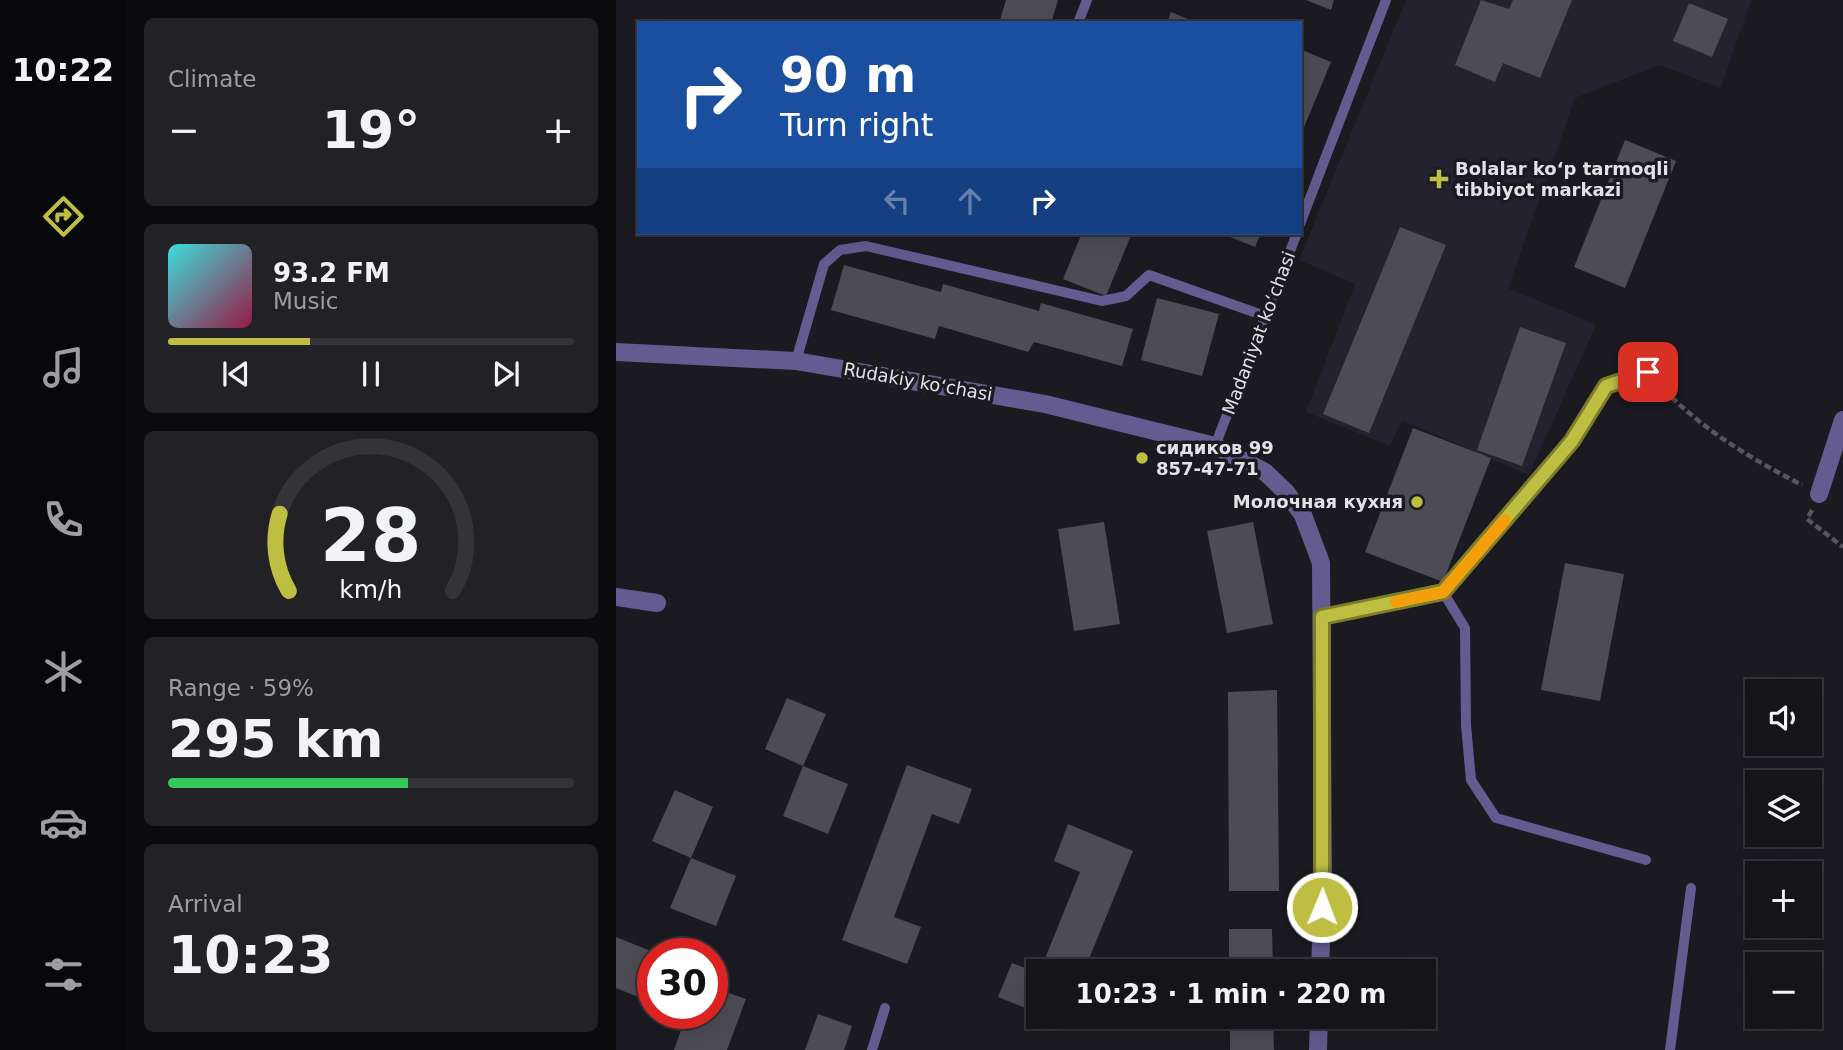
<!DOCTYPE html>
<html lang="en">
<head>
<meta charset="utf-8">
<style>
  :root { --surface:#141419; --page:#212126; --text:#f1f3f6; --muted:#9d9ea2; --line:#333338; --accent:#bebf42 }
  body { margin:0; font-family:"DejaVu Sans",sans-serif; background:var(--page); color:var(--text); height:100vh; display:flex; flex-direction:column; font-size:26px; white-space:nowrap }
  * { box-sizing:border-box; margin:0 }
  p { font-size:23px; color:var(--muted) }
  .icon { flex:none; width:38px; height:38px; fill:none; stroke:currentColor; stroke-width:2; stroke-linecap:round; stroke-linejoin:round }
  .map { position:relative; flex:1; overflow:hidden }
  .panel { display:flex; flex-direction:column; gap:18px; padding:18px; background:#0b0b0e; width:490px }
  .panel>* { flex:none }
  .guide { position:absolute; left:21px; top:21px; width:665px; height:214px; border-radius:0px; box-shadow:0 7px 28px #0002,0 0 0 2px var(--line); background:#1a4fa0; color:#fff; overflow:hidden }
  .tools { position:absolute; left:1129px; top:679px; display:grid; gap:14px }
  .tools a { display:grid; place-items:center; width:77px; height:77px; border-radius:0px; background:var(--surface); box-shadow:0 7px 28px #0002,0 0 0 2px var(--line); font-size:35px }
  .speed { position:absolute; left:21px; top:938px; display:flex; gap:14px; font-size:35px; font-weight:700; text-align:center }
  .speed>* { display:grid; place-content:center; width:91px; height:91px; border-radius:50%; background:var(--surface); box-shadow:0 7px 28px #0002,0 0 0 2px var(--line); line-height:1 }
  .speed .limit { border:10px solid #d22; background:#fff; color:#111 }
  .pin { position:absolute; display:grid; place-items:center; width:60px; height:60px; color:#fff; margin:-30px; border-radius:14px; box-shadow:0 4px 10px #0006 }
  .me { position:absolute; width:77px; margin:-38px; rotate:1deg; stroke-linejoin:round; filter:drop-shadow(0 0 5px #0008) }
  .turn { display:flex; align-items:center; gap:24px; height:147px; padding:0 28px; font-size:32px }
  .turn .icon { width:91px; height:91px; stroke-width:2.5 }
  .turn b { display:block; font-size:49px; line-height:60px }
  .lanes { display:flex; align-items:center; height:66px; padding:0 28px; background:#0003; justify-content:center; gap:35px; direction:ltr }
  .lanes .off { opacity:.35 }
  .big { font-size:52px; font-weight:700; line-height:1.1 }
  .panel .widget { flex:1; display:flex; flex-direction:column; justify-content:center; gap:10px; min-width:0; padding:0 24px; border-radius:10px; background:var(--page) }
  .panel .dial { align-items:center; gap:0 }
  .dial svg { height:182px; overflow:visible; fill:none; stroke:var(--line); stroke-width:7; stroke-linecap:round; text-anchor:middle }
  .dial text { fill:var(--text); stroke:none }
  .song { display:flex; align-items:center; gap:21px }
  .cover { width:84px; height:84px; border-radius:10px; background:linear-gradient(135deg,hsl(180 70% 55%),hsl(340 70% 35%)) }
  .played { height:7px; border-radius:4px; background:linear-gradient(90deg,var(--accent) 35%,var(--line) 35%) }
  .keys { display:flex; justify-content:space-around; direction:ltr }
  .heat { display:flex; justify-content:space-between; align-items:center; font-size:38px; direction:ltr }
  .charge { height:10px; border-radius:5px; background:linear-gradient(90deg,#34c759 59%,var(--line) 0) }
  .trip { position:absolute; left:410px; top:959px; width:410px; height:70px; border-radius:0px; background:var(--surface); box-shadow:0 7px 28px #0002,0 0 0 2px var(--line); font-weight:700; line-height:70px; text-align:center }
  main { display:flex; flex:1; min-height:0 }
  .tabs { display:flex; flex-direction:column; width:126px; justify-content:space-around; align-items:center; background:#08080a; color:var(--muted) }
  .tabs .icon { width:49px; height:49px }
  .tabs .selected { color:var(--accent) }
  .tabs b { font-size:32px; color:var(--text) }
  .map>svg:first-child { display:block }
  .built { fill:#24222f }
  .building { fill:#4d4c54 }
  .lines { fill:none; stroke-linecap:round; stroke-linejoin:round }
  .path { stroke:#57565d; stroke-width:4.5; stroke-dasharray:7 3.5; stroke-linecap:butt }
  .service { stroke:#645c91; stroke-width:10 }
  .minor { stroke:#645c91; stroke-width:18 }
  .route-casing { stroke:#7c7c2b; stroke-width:18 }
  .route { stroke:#bebf42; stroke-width:12 }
  .slow { stroke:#f59e0b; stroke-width:12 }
  .poi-dot { fill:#bebf42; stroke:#1b1a21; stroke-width:2.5 }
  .labels { text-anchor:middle; stroke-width:7; stroke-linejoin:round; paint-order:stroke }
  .poi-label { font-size:18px; font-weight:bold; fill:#e3e2e7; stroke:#1b1a21; text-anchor:start }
  .street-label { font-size:18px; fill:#e3e2e7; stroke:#1b1a21 }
</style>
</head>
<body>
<main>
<nav class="tabs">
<b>10:22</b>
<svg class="icon selected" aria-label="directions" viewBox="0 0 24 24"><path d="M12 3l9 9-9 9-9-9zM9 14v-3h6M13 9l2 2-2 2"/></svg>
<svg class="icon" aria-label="music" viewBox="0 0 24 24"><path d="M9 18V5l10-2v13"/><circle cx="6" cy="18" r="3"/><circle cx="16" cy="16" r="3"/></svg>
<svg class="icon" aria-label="phone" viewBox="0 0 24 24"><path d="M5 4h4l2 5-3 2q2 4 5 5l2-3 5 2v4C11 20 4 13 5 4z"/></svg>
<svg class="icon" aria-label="climate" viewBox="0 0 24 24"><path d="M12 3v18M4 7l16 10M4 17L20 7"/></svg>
<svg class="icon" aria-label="car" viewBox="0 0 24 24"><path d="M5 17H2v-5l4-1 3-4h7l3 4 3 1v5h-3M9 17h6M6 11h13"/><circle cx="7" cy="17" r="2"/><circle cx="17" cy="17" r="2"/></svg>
<svg class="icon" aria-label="filters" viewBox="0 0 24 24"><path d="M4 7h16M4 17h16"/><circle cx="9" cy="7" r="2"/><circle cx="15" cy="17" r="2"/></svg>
</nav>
<section class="panel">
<div class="widget"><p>Climate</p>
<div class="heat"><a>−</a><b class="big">19°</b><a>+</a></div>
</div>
<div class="widget">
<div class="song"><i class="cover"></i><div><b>93.2 FM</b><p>Music</p></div></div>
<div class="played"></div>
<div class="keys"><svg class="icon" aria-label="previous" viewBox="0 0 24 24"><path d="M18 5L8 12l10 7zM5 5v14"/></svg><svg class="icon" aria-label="pause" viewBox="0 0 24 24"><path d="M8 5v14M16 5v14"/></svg><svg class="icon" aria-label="next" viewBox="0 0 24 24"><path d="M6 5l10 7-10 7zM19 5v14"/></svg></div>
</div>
<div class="widget dial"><svg viewBox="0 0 100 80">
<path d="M14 69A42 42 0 1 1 86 69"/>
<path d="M14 69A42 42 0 0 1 10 35" stroke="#bebf42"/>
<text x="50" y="56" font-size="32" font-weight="700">28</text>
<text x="50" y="72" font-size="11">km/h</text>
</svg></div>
<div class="widget"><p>Range · 59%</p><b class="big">295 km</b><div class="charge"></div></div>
<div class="widget"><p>Arrival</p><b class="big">10:23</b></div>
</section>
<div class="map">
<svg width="1227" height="1050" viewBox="0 0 1227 1050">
  <rect width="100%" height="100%" fill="#1b1a21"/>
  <path class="built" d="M790 0H1135L1105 88 1043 65 959 98 892 288 980 325 913 475 786 420 774 446 690 412 739 284 683 260Z"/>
  <path class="building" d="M390 0H442L435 23H383Z
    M690 0H718L715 10Z
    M865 0 893 9 897 0H956L924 78 887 63 879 82 839 65Z
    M1073 3 1112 19 1096 57 1057 41Z
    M555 12 581 23H551Z
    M684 49 715 62 684 137Z
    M1009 140 1060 161 1009 288 958 267Z
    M784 227 830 245 753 433 707 414Z
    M466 233H516L490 296 447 279Z
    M604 233H645L639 247Z
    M228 265 325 292 327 284 423 311 425 303 517 329 506 366 418 342 412 352 323 326 319 339 215 310Z
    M541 298 603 314 586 376 525 360Z
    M904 327 950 343 906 466 861 450Z
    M797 428 875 458 827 582 749 552Z
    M488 522 504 624 458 631 442 529Z
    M637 522 657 624 611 633 591 531Z
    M949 563 1008 574 984 701 925 690Z
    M661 690 663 891H613L612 692Z
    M171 698 210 714 187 766 232 784 212 834 167 816 187 766 149 749Z
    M291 765 356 789 343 824 316 814 278 917 305 927 291 964 226 940Z
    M59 790 97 807 75 858 120 876 100 926 54 908 75 858 36 841Z
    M452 824 517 851 468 971H424L464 872 438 861Z
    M613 929H656L657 971H613Z
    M0 937 42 954H37V1003L0 988Z
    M396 963 422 973V1013L382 997Z
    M96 987 130 999 111 1050H58L71 1013H96Z
    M202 1014 236 1026 228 1050H189Z
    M614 1017H657L658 1050H614Z"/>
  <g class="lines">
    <path class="path" d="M1041 382C1083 428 1132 457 1186 485
      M1196 510 1191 519 1227 547"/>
    <path class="service" d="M462 23 471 0
      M684 224 770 0
      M180 361 208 264 224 250 250 246 486 301 510 296 533 275 649 316
      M599 446 681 233
      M827 592 849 628 850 725 855 780 880 818 1030 860
      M706 617 827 592 956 441 990 386 1032 372
      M256 1050 269 1008
      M1054 1050 1075 888"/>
    <path class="minor" d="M0 352 180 361 429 404 599 446 649 472 670 492 687 515 705 563 707 885 704 971
      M1203 494 1227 420
      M0 597 41 603
      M702 1050 703 1017"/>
  </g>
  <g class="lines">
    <g class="route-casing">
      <path id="route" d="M706 907V617L827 592 956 441 990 386 1032 372"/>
    </g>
    <use href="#route" class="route"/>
    <path class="slow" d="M780 602 827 592 889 520"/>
  </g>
  <g class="poi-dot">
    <path d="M819.5 168.5h7v7h7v7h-7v7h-7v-7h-7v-7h7z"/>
    <circle cx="526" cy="458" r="7"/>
    <circle cx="801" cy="502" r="7"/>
  </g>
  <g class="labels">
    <g class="poi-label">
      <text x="839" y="175">Bolalar ko‘p tarmoqli<tspan x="839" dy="21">tibbiyot markazi</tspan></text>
      <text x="540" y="454">сидиков 99<tspan x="540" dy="21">857-47-71</tspan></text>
      <text x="787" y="508" text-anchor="end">Молочная кухня</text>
    </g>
    <g class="street-label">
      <text transform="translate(643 333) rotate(-69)" y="6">Madaniyat ko‘chasi</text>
      <text transform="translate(302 382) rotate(10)" y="6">Rudakiy ko‘chasi</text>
    </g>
  </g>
</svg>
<div class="tools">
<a><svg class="icon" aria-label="sound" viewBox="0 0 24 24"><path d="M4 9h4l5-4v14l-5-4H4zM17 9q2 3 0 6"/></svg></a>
<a><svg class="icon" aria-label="layers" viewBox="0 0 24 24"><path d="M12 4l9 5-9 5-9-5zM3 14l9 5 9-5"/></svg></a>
<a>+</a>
<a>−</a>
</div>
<div class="speed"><div class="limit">30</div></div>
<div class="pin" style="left:1032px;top:372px;background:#d93025"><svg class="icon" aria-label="arrive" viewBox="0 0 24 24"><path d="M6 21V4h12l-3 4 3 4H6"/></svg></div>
<svg class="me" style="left:706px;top:907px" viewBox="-20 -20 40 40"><circle r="17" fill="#bebf42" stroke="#fff" stroke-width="3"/><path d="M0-11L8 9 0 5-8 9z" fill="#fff"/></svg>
<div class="trip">10:23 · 1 min · 220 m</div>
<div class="guide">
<div class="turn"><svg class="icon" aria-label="right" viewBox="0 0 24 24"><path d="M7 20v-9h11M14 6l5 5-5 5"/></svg><div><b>90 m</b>Turn right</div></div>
<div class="lanes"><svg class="icon off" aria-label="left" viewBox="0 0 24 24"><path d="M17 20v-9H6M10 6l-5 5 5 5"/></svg><svg class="icon off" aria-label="ahead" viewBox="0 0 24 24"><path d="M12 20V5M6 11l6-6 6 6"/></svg><svg class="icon" aria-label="right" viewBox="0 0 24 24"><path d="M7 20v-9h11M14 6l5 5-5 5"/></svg></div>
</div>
</div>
</main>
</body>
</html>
